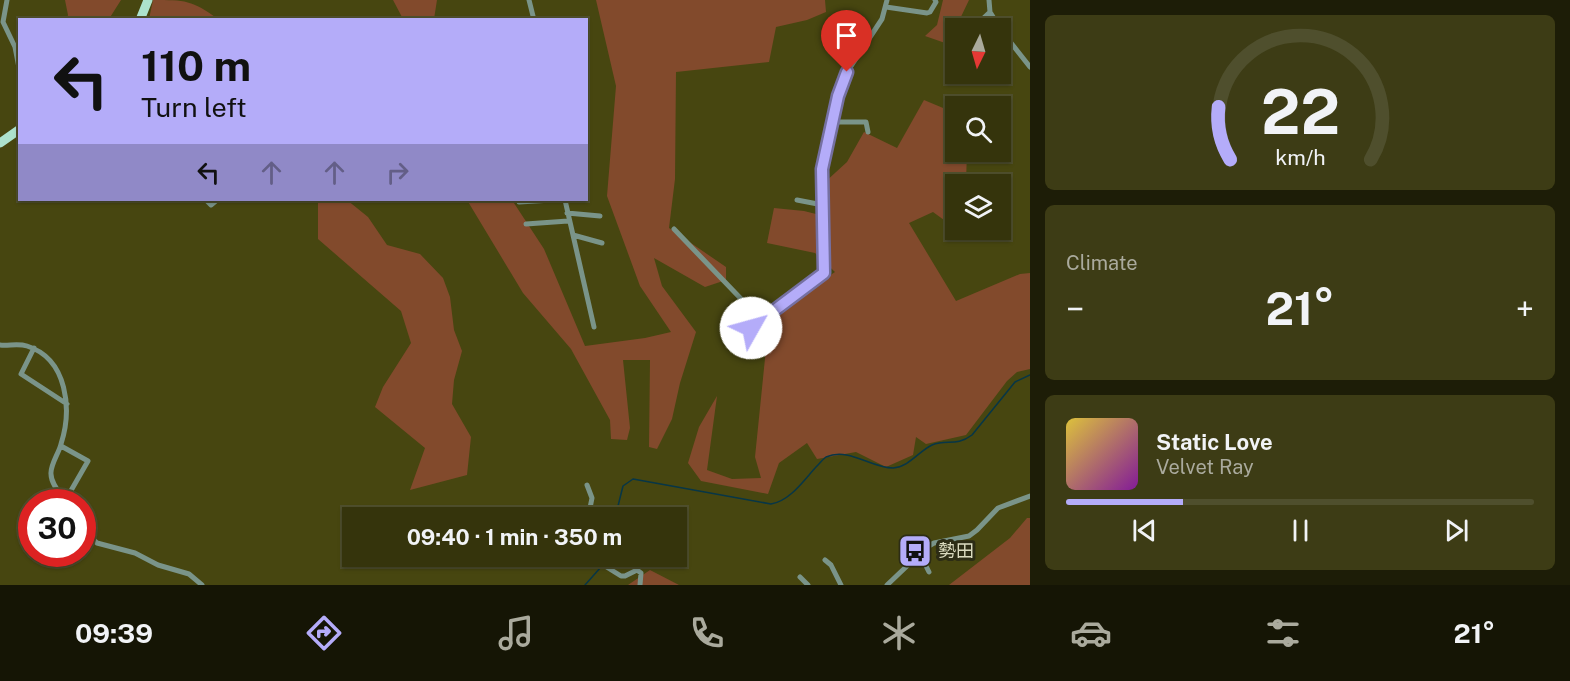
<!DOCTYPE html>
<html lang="en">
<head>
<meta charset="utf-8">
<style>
  :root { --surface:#35340c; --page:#3d3c15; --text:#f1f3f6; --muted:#aaaa9d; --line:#4f4f2d; --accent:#b4acf9 }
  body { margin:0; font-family:"Public Sans","Noto Sans JP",sans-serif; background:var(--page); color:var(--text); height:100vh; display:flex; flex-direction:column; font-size:22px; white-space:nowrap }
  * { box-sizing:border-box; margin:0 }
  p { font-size:20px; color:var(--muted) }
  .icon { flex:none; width:33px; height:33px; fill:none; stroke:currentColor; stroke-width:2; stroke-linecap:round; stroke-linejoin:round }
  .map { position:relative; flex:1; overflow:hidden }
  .drawer { display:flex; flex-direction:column; gap:15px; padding:15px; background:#1d1d07; width:540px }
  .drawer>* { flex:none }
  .hud { position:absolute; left:18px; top:18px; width:570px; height:183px; border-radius:0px; box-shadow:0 2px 4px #0004,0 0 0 2px var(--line); background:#b4acf9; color:#111; overflow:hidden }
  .needle { width:39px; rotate:185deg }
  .controls { position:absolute; left:945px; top:18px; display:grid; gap:12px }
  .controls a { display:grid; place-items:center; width:66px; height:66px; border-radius:0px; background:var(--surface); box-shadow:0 2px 4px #0004,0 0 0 2px var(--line); font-size:30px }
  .speed { position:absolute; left:18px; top:489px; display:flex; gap:12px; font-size:30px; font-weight:700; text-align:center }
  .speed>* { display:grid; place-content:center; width:78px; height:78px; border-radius:50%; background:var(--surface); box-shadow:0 2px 4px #0004,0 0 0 2px var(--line); line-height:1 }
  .speed .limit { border:9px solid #d22; background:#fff; color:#111 }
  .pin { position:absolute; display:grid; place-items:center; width:51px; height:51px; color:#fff; margin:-62px -26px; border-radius:50% 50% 50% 0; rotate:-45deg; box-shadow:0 0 6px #0007 }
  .pin .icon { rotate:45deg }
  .me { position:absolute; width:66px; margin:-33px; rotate:52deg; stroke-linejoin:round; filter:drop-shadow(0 0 4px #0008) }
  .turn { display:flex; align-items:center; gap:21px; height:126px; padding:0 24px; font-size:27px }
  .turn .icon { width:78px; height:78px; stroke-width:2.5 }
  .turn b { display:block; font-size:42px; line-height:51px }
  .lanes { display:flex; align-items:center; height:57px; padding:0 24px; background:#0003; justify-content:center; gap:30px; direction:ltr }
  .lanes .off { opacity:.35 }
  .big { font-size:45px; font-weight:700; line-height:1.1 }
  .drawer .tile { flex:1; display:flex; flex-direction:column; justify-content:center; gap:9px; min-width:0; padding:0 21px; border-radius:9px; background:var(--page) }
  .drawer .dial { align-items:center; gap:0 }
  .dial svg { height:156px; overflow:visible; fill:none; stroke:var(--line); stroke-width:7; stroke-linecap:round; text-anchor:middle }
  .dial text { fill:var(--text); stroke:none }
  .song { display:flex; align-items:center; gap:18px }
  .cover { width:72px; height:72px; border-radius:9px; background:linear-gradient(135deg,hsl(50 70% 55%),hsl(290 70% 35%)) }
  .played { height:6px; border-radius:3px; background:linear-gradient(90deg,var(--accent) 25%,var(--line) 25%) }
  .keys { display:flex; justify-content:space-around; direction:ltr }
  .heat { display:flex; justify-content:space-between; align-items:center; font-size:33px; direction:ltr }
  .trip { position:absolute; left:342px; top:507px; width:345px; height:60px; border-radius:0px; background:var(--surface); box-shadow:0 2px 4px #0004,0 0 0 2px var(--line); font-weight:700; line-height:60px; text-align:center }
  .tabs { display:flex; height:96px; justify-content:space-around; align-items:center; background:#151505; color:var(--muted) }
  .tabs .icon { width:42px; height:42px }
  .tabs .selected { color:var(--accent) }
  .tabs b { font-size:27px; color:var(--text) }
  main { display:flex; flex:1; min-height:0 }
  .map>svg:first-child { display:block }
  .green { fill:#824a2c }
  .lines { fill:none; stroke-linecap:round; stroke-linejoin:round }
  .stream { stroke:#073647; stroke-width:1.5 }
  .minor { stroke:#7a9489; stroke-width:5 }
  .primary { stroke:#ade2cd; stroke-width:9 }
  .route-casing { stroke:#7570a2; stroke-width:15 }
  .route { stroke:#b4acf9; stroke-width:10 }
  .labels { text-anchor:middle; stroke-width:6; stroke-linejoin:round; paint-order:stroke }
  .poi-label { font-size:18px; fill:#dadabf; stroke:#2c2c15; text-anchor:start }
</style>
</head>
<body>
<main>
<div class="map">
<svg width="1030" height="585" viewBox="0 0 1030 585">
  <rect width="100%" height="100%" fill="#474610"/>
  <path class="green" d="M65 0H121L109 19 66 20 68 15Z
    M153 0C185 0 192 0 218 19H149Z
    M393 0H437L434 19H403Z
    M596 0H825L826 12 807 20 776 27 769 62 676 72 675 179 669 228 726 267V280L705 287 654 258 662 286 696 332 680 383 672 419 657 449 649 447 650 360H623L630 428 627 440 611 439 610 420 571 349 523 293 467 200H512L544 249 585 346 645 338 671 332 640 286 607 196 616 86Z
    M943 0H969L948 44 925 36 937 25Z
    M924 100 955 113 956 152H967L966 182 968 184H956L955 228 933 212 909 223 956 301 1020 274 1030 273V369L1017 372 1007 381 966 435 926 444 916 437 913 455 886 467 856 452 817 459 807 443 779 463 768 494 701 481 688 463 699 427 717 396 707 470 732 479 761 478 755 457 768 329 778 310 835 272 815 253 767 243 774 208 804 211 816 214 824 183 847 162 864 132 897 148Z
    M318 200H347L368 217 387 245 420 254 443 278 450 297 454 330 462 351 454 380 452 404 471 437 467 475 410 490 425 448 375 407 383 387 411 343 401 311 318 239Z
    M957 230H993L989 239 969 237Z
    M1027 518H1030V585H949L1010 538Z
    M650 570 679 585H628Z"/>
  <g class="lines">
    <path class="stream" d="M615 518 623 486 633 479 771 504C790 501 804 480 816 467 819 464 823 459 826 457 849 447 871 468 893 468 909 467 919 451 932 445 947 439 956 447 972 435L1015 382 1030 375
      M585 585 601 567 605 556"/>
    <path class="minor" d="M7 0 3 22 15 47 20 73
      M529 0 534 20
      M989 0 990 12 1000 28
      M886 7 927 13 930 12 936 2 935 0
      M973 28 990 12
      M1000 29 1030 67
      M956 46 952 49 956 50
      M833 122H866L868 132
      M206 200 211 205 217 200
      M565 200 594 327
      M797 200 823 205
      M519 202 552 200
      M567 213 600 216
      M526 224 568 221
      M674 229 746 304 763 318 751 328 726 324
      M573 235 602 243
      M763 318 824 273 822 169 838 96 847 72 882 19 887 0
      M0 345C9 346 18 343 27 346 68 359 72 410 61 444 59 453 50 465 51 474 51 484 61 495 66 502
      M34 348 21 374 67 404
      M61 446 88 461 65 501
      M587 485 592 498 588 518
      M82 528 97 543 135 553 158 565 189 574 202 585
      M919 552 929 572
      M589 556 621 576H625L637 570 641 573 640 585
      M825 560 831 565 841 585
      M800 577 808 585
      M887 585 927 547 934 543 969 536 977 530 998 508 1030 496"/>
    <path class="primary" d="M140 20 148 0
      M0 143 20 129"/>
  </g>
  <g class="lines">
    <g class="route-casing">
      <path id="route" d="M751 328 824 273 822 169 838 96 847 72"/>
    </g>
    <use href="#route" class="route"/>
  </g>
  <defs>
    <g id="bus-square" transform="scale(1.725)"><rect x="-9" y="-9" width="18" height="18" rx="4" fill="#b4acf9" stroke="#2c2c15"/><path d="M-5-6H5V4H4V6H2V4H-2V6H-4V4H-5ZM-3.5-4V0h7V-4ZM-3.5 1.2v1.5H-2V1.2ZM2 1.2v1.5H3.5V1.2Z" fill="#111"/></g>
  </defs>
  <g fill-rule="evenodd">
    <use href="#bus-square" x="915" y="551"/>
  </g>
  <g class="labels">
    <g class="poi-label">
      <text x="938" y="557">勢田</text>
    </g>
  </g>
</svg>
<div class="controls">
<a><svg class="needle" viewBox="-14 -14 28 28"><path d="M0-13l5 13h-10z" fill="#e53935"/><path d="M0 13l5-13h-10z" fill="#aaaa9d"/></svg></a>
<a><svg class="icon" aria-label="search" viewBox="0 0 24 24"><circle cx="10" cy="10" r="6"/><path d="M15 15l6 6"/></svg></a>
<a><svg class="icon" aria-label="layers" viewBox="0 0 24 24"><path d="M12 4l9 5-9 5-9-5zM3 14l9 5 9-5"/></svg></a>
</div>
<div class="speed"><div class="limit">30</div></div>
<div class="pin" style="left:847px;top:72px;background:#d93025"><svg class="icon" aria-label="arrive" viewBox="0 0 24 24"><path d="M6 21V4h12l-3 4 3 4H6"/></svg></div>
<svg class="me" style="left:751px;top:328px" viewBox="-20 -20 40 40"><circle r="19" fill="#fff"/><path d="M0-13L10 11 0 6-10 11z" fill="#b4acf9"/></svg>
<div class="trip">09:40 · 1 min · 350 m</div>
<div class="hud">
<div class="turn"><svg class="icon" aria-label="left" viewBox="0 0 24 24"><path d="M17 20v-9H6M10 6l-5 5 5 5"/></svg><div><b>110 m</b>Turn left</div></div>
<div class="lanes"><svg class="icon" aria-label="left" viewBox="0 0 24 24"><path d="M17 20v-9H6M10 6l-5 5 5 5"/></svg><svg class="icon off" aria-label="ahead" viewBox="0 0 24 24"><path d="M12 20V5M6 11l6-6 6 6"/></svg><svg class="icon off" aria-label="ahead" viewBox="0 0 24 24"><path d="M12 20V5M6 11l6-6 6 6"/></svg><svg class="icon off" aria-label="right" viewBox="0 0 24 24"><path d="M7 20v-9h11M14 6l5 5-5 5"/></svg></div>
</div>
</div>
<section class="drawer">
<div class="tile dial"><svg viewBox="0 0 100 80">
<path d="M14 69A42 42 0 1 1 86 69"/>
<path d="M14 69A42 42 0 0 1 8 42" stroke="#b4acf9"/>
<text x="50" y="56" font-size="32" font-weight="700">22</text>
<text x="50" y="72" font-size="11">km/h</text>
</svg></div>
<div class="tile"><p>Climate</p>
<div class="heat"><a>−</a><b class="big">21°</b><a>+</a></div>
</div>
<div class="tile">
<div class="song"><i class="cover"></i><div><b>Static Love</b><p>Velvet Ray</p></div></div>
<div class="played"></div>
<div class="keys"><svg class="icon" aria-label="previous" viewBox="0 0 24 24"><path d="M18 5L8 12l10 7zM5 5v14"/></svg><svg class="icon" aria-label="pause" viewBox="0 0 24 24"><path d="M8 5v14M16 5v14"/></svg><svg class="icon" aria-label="next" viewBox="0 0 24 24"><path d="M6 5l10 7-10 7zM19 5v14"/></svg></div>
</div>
</section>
</main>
<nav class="tabs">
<b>09:39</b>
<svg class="icon selected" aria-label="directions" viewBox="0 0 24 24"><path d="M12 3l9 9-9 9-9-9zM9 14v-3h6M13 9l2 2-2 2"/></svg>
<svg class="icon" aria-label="music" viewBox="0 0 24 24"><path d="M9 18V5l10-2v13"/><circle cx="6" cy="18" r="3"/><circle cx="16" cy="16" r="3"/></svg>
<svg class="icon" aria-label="phone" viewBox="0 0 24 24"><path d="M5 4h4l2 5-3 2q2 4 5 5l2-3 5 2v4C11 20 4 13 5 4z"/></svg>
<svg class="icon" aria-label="climate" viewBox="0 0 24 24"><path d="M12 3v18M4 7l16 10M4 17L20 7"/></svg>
<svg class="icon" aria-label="car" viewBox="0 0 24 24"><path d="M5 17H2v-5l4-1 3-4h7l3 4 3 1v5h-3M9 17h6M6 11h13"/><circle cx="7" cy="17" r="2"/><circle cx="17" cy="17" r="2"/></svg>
<svg class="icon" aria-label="filters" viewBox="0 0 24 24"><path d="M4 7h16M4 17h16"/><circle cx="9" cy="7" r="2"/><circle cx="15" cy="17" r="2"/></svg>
<b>21°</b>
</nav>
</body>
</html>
